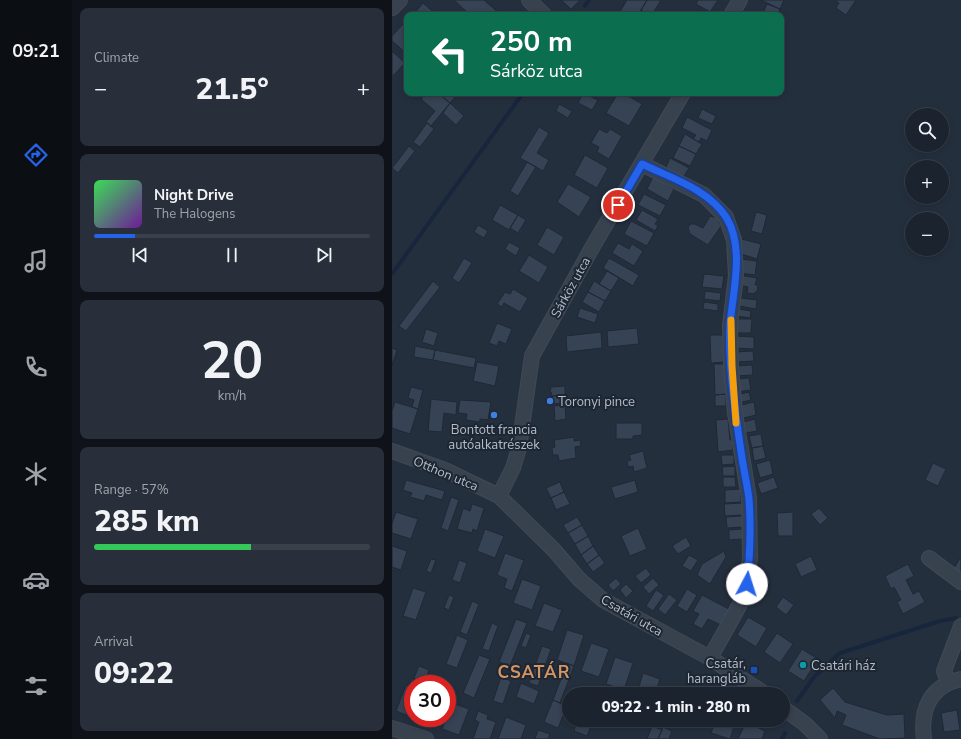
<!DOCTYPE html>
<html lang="en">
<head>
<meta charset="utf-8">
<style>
  :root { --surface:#1b232e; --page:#282f3a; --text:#f1f3f6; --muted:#a0a4aa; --line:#39404a; --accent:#2563eb }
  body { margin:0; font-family:"Nunito Sans",sans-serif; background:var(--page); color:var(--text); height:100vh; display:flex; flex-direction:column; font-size:15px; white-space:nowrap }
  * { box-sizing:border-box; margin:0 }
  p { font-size:13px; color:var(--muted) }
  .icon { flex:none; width:22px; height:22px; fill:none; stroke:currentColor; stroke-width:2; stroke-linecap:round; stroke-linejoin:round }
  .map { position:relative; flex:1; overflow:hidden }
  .side { display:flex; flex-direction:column; gap:8px; padding:8px; background:#0f1319; width:320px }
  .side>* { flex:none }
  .banner { position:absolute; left:12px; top:12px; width:380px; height:84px; border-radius:8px; box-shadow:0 2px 6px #0003,0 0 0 1px var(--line); background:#0b6e4f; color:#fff; overflow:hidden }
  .controls { position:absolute; left:513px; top:108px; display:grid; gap:8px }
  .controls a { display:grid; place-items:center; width:44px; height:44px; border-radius:50%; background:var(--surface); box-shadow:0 2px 6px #0003,0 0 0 1px var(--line); font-size:20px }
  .speed { position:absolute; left:12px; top:675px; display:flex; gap:8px; font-size:20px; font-weight:700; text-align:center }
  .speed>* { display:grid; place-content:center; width:52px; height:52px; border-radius:50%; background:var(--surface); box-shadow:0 2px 6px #0003,0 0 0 1px var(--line); line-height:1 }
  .speed .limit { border:6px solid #d22; background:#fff; color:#111 }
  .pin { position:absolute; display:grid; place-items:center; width:34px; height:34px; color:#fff; margin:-17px; border:2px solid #fff; border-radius:50%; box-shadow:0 1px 4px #0007 }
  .me { position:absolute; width:44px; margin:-22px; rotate:5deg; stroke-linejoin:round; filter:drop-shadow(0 0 3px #0008) }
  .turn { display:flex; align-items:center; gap:14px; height:84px; padding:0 20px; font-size:18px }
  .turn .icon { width:52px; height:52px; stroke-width:2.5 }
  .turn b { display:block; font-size:28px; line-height:34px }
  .big { font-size:30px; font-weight:800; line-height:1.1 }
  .side .widget { flex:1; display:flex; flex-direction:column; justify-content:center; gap:6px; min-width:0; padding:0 14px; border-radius:8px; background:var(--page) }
  .side .dial { align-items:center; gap:0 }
  .dial b { font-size:52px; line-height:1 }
  .song { display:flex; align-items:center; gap:12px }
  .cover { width:48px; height:48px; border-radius:6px; background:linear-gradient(135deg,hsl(130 70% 55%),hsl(280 70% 35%)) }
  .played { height:4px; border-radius:2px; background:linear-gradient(90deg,var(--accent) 15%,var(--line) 15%) }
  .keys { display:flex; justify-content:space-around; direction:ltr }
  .heat { display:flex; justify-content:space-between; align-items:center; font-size:22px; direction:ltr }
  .charge { height:6px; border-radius:3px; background:linear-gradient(90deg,#34c759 57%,var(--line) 0) }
  .trip { position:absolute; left:170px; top:687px; width:228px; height:40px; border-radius:20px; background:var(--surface); box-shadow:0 2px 6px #0003,0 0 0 1px var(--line); font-weight:800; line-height:40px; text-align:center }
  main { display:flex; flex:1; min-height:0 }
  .dock { display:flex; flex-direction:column; width:72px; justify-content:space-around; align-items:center; background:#0b0e12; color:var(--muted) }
  .dock .icon { width:28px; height:28px }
  .dock .selected { color:var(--accent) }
  .dock b { font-size:18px; color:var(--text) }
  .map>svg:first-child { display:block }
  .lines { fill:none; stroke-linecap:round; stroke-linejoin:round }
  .stream { stroke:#17263c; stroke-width:4 }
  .building { fill:#364354; stroke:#1f2835 }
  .street-casing { stroke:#414a57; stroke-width:16 }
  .street { stroke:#38414e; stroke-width:14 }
  .route-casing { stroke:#184099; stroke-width:10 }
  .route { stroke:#2563eb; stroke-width:7 }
  .slow { stroke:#f59e0b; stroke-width:7 }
  .shop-dot { fill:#3f7fe0; stroke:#1d2633; stroke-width:1.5 }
  .culture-dot { fill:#0f9aa8; stroke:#1d2633; stroke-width:1.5 }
  .transit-dot { fill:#1a4fb4; stroke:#1d2633; stroke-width:1.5 }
  .labels { text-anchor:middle; stroke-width:4; stroke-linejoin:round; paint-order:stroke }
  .street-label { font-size:13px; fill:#b4bcc9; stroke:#1d2633 }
  .poi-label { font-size:13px; fill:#b4bcc9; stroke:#1d2633; text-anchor:start }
  .district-label { font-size:17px; font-weight:bold; letter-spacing:1px; fill:#d59563; stroke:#1d2633 }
</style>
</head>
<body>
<main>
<nav class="dock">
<b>09:21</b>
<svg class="icon selected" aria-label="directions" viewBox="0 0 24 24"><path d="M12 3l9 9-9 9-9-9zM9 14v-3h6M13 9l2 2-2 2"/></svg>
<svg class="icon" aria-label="music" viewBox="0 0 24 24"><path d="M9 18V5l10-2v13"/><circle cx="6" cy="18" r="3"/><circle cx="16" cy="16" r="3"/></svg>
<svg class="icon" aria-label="phone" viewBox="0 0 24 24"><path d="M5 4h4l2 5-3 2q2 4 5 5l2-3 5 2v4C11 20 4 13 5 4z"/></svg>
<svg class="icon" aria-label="climate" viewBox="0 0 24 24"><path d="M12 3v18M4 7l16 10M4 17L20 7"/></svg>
<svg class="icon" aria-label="car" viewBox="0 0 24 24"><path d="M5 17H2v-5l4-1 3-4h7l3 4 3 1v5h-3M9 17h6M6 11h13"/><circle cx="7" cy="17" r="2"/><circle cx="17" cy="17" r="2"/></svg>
<svg class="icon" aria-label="filters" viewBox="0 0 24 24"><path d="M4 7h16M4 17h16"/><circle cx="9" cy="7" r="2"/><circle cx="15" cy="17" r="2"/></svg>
</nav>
<section class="side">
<div class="widget"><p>Climate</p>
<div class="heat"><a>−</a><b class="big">21.5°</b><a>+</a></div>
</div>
<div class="widget">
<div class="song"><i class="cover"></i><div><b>Night Drive</b><p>The Halogens</p></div></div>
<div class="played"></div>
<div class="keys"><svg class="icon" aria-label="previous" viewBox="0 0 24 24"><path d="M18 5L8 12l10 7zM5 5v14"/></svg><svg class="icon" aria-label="pause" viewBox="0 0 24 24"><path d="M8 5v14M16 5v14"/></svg><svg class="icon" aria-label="next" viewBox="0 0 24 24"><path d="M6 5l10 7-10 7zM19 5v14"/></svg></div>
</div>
<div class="widget dial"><b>20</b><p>km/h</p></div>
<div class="widget"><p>Range · 57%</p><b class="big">285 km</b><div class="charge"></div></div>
<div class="widget"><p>Arrival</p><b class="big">09:22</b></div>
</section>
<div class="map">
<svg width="569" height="739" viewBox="0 0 569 739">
  <rect width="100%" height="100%" fill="#242f3e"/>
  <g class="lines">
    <path class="stream" d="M193 6 197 0
      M0 274 131 93
      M405 701 422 677 448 653 548 621 564 618
      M390 739 393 733"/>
  </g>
  <path class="building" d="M62 0H92L109 15H78Z
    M169 0H188L179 9Z
    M235 0H255L246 15H226Z
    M255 0H269L260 15H257L249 10Z
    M306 0H326L318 12 304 4Z
    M369 0H392L388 9Z
    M443 0H464L454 15 444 8 447 3Z
    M31 3 45 15H21Z
    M375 4 388 9 385 15H370Z
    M11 24 15 28 14 53 0 41V36Z
    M0 51 13 63 1 76 0 75Z
    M34 93H46L58 103 39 126 34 122 43 111 29 99Z
    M54 93H67L58 103 51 97Z
    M191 93 206 100 200 110 186 103Z
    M226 93H231L250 104 237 126 214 113Z
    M58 103 72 116 64 125 51 113Z
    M167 104 180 111 176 118 164 111Z
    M310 109 324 116 320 124 306 118Z
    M295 117 320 130 315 141 309 138 307 142 301 139 304 135 290 128Z
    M35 123 42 129 28 147 21 142Z
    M147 127 157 133 145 153 157 160 151 171 128 158Z
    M207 129 215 133 218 129 230 136 217 159 205 152 207 147 199 143Z
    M293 134 310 144 304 154 287 146Z
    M17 146 23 151 6 173 0 168Z
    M287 146 304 154 298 166 281 158Z
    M193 155 216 168 205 188 182 175Z
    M278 158 297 168 291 178 273 169Z
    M135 162 144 167 126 196 118 191Z
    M261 177 282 189 276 201 255 189Z
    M176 184 199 197 187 217 165 202Z
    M252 194 274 205 268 216 246 205Z
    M108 205 126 215 117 230 100 220Z
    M250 210 266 219 263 224 266 226 263 231 244 220Z
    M364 212 375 215 370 234 359 231Z
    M126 215 134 220 126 233 118 228Z
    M318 216 326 218 329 226 316 245 298 234 296 228 298 224H303L311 228Z
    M239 221 262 233 255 246 232 234Z
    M86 225 96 231 92 238 82 232Z
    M155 227 172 237 162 255 145 245Z
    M350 239 369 244 365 259 346 253Z
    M117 242 128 248 124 256 113 249Z
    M226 243 237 249 240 244 251 251 242 266 220 253Z
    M137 255 156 267 147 283 127 271Z
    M72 258 80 263 67 283 60 278Z
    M217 258 247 275 241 286 211 268Z
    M349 259 365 261 363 275 347 273Z
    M215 271 227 278 219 291 207 284Z
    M312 274 332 276 330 289 310 287Z
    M347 275 365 278 363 285H366L365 292H363V294L355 293 356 287 345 285Z
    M41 281 48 287 14 331 7 326Z
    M202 281 219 291 213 301 196 292Z
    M121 289 136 298 128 312 112 303 110 307 105 304 113 292 118 294Z
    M313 291 329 293 328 301 312 299Z
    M196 292 213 301 207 312 190 302Z
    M349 298 365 300 364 309 347 306Z
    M312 302 326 304V311L311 309Z
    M188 308 206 314 203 323 185 317Z
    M347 309 359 311 358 318 346 316Z
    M342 319H360L359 333H341Z
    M105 323 120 329 114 344 107 341 105 346 97 343Z
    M245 328 247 344 216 347 215 331Z
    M34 329 46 333 42 346 30 342Z
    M209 332 210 348 175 352 174 336Z
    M318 335H332L333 362 319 363Z
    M343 336 362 337V349L342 348Z
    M23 346 43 350 41 360 22 357Z
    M0 348 5 350 0 366Z
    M43 350 84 358 82 368 41 360Z
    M361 351 362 361 343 362V352Z
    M85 362 107 366 103 386 81 381Z
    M322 364H334V394L323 395Z
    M360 365 361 375 344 376 343 366Z
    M357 378 359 390 345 392 344 379Z
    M173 386V395L160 396 159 392 158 393 159 387Z
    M19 387 31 390 26 409 20 407 22 400 16 398Z
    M357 392 359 400 346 403 345 395Z
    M334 394V406H323V395Z
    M173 395 174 403 160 404V396Z
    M39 399 65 402 64 415 52 413 50 432 36 431Z
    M68 400 99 402 96 420 88 419V422L74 420 75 414 66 413Z
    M3 402 26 409 18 434 0 428V411Z
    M362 402 364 415 348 419 345 406Z
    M173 405 174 419 163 421 162 406Z
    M336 419 338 440H341V450L326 452 324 420Z
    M363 419 365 431 349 434 347 423Z
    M224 423H250V435L241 436V439H224Z
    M369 434 371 446 360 448 357 436Z
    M182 437V441L188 440 189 446 183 447 184 458 167 461 166 455H161L160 448 163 447 162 440Z
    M371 446 374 458 362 461 360 448Z
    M251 451 255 468 242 472 241 466 236 467 235 461 239 460 237 455Z
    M329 455H342V464L330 465Z
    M378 460 381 474 368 478 364 464Z
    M541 463 554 469 546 486 533 480Z
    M343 466V476H331L330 467Z
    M331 477H343L344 487H331Z
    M382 477 386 488 369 494 365 483Z
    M14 480 53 491 50 500 34 495 32 501 18 497 20 493 11 490Z
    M243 480 246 492 223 499 219 487Z
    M168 482 172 492 159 498 154 488Z
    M349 489V502L333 503V490Z
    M172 492 178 504 164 510 159 498Z
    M59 497 67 500 56 531 49 528Z
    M350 503 351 515 333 516 332 504Z
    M80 504 92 508 85 531 81 529 80 533 65 529 71 508 78 511Z
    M427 508 436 518 428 525 419 514Z
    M4 512 26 519 19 539 0 533V524Z
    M401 512V536H386L385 513Z
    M350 516 351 527 335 528 334 517Z
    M185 517 190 525 176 533 171 525Z
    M190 525 196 536 183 544 176 533Z
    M246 528 255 549 238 556 229 536Z
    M93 529 112 536 103 558 85 551Z
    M350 529 351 539 337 540V530Z
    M196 536 201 546 189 555 183 544Z
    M294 537 299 546 286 554 280 546Z
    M0 546 15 551 9 570 0 567Z
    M201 546 207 555 195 564 189 555Z
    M332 551 334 557 318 584 305 575 310 564Z
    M113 553 132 560 120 591 112 588 115 579 105 575Z
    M207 555 213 563 201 572 195 564Z
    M297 555 306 560 299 571 290 566Z
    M419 556 425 570 409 577 403 564Z
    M569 557V577L560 571Z
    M39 559 44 560 39 573 34 571Z
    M67 560 75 563 68 583 60 580Z
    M516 564 522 576 514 580 521 594 527 591 533 602 511 614 505 602 509 600 502 587 499 589 493 576Z
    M254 568 259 575 249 583 243 576Z
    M224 578 229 584 221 591 216 585Z
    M261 578 267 585 257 594 251 587Z
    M130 579 149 586 140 610 121 603Z
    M234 584 241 591 234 598 228 590Z
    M21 588 34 592 24 620 11 616Z
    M295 589 305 595 295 612 285 606Z
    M264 590 272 595 261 611 254 606Z
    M277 594 285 600 273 615 266 609Z
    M57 595 62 597 57 610 52 608Z
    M310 595 337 609 329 625 316 619 310 629 301 624 307 614 301 611Z
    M391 597 402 605 394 615 384 607Z
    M80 601 87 604 75 635 68 632Z
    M152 603 170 610 161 632 143 626Z
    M356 617 375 628 364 647 345 635Z
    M124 619 135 623 118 666 107 662Z
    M100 623 106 626 97 651 90 649Z
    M175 630 192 635 182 666 165 660Z
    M134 633 139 635 134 648 129 646Z
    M385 633 401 644 388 663 372 652Z
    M65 635 76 640 65 668 54 664Z
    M199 643 217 649 207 677 189 671Z
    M150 646 159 649 146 686 137 683Z
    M410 649 426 659 412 681 396 671Z
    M87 655 98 659 82 698 71 693Z
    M223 657 241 663 232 690 214 684Z
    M175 663 182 666 168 703 161 700Z
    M27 666 37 670 33 682 22 678Z
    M251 673 268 679 263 694H245Z
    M109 677 119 681 111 704 101 701Z
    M129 683 147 691 142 704 124 697Z
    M14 685 21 687V711L19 717 4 711Z
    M277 688 294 693 293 694H275Z
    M441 688 453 702 495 715 512 714 513 738 488 739 450 725 454 715 445 711 443 718 428 700Z
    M161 700 175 706 166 728 152 722Z
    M60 703 77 709 67 735 50 729Z
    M565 710 568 730 552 732 549 713Z
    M86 711 96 715 95 719 104 722 98 739H81L87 722 83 720Z
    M114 717 134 725 129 739H106Z
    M28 718H45L42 726 27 721Z
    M293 720H314L312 727 292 722Z
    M324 720H344L338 739 319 733Z
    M185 721 199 726 195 736 182 731Z
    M354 722 373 731 370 739H346Z
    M260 726 270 730 266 739H255Z
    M271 727 280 731 277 739H266Z
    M146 730 158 734 156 739H143Z"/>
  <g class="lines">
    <g class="street-casing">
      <path id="street" d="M137 0 152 15
        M0 8 8 0
        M339 15 348 0
        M250 164 312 195 334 217 342 240 344 276 338 325 339 366 343 413 357 498 358 557 355 584 347 606 318 658
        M0 451 53 470 107 496 162 550 187 579 211 600 318 658 373 694
        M107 496 121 468 127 448 140 356 201 246 291 93
        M537 558 569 582
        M556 682 552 671 569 626
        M391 708 413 724 428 739
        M0 728 34 739
        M532 739C528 709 538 686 569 679"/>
    </g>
    <use href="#street" class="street"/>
  </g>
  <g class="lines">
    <g class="route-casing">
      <path id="route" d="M226 205 250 164C279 178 316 189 334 217 353 247 341 291 338 324 336 363 343 412 349 451 351 467 355 483 357 499 359 527 358 556 355 584"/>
    </g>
    <use href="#route" class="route"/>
    <path class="slow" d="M339 320 340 366 344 423"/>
  </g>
  <g class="shop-dot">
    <circle cx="158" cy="401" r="4"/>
    <circle cx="102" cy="415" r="4"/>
  </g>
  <circle class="culture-dot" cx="411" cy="665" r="4"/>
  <rect class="transit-dot" x="358" y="666" width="8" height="8" rx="2"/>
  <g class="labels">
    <g class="street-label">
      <text transform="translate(178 287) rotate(-61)" y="5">Sárköz utca</text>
      <text transform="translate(54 473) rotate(23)" y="5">Otthon utca</text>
      <text transform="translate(240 615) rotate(30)" y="5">Csatári utca</text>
    </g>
    <g class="poi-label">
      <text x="166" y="406">Toronyi pince</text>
      <text x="102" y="434" text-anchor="middle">Bontott francia<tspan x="102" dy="15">autóalkatrészek</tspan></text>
      <text x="354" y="668" text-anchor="end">Csatár,<tspan x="354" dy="15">harangláb</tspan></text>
      <text x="419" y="670">Csatári ház</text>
    </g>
    <g class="district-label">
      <text x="142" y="678">CSATÁR</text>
    </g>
  </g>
</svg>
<div class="controls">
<a><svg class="icon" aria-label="search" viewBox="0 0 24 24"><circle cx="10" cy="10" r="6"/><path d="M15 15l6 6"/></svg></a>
<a>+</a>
<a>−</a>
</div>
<div class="speed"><div class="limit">30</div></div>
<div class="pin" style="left:226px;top:205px;background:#d93025"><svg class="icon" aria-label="arrive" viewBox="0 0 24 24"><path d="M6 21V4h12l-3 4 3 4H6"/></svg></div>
<svg class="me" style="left:355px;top:584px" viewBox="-20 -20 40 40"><circle r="19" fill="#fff"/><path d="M0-13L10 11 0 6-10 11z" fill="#2563eb"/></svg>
<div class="trip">09:22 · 1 min · 280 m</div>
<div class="banner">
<div class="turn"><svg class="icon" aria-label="left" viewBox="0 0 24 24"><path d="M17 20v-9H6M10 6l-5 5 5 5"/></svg><div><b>250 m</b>Sárköz utca</div></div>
</div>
</div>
</main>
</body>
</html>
